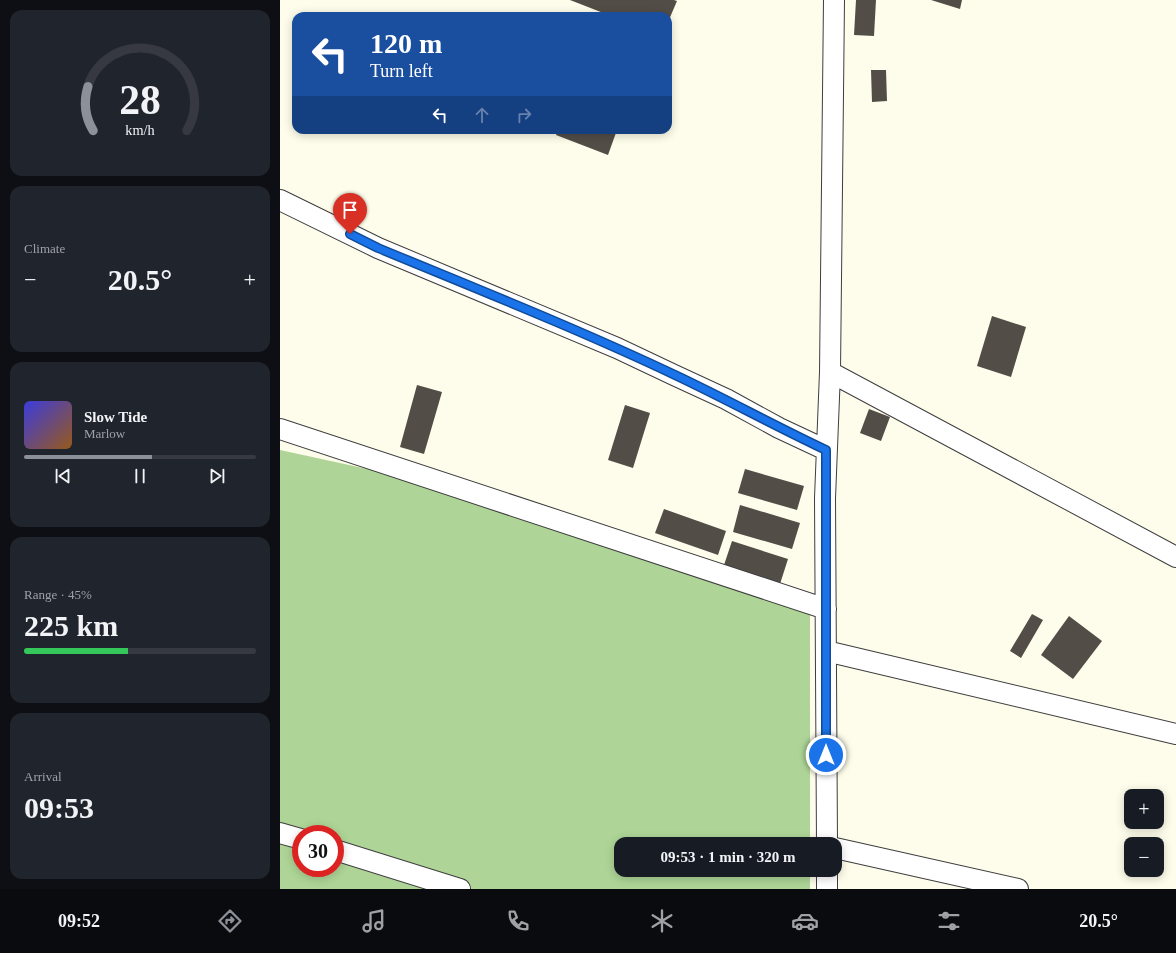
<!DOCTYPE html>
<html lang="en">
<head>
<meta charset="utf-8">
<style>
  :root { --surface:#171b24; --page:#20242c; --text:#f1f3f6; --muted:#9ea1a6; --line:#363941; --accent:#8c9099 }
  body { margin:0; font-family:Georgia,serif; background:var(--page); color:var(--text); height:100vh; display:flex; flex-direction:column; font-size:15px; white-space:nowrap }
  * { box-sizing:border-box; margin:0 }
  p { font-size:13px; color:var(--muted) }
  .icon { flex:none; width:22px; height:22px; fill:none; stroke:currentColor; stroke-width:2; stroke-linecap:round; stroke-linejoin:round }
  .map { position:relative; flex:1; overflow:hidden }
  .details { display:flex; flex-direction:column; gap:10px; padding:10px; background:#0d0f14; width:280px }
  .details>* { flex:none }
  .banner { position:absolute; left:12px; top:12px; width:380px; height:122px; border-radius:12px; box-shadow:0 2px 10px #0003; background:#1a4fa0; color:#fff; overflow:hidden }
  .controls { position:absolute; left:844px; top:789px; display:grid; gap:8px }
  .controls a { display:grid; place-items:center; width:40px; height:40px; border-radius:8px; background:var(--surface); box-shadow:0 2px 10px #0003; font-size:20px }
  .speed { position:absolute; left:12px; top:825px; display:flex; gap:8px; font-size:20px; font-weight:700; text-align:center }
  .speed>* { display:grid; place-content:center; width:52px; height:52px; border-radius:50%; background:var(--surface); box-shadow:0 2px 10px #0003; line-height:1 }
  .speed .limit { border:6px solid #d22; background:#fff; color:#111 }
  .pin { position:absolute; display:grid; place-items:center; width:34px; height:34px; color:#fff; margin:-41px -17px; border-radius:50% 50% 50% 0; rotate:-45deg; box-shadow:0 0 4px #0007 }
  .pin .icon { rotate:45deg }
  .me { position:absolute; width:44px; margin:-22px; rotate:0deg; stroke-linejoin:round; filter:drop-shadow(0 0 3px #0008) }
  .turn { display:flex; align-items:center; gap:14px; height:84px; padding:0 12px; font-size:18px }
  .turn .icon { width:52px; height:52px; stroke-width:2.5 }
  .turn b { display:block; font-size:28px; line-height:34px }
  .lanes { display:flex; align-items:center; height:38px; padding:0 12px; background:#0003; justify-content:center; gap:20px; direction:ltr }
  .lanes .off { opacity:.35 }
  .big { font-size:30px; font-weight:600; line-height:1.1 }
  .details .card { flex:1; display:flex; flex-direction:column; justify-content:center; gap:6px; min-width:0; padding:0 14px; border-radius:12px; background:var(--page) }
  .details .dial { align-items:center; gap:0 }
  .dial svg { height:104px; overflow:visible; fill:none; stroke:var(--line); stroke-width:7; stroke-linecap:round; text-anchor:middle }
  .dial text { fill:var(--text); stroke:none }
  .song { display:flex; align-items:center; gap:12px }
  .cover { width:48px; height:48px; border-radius:6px; background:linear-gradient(135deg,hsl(240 70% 55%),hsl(30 70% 35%)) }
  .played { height:4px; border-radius:2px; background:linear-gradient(90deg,var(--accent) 55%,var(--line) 55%) }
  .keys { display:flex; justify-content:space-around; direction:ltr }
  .heat { display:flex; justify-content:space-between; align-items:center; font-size:22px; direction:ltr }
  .charge { height:6px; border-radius:3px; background:linear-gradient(90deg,#34c759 45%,var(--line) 0) }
  .trip { position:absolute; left:334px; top:837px; width:228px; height:40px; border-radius:12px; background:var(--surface); box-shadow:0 2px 10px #0003; font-weight:600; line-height:40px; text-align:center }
  .menu { display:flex; height:64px; justify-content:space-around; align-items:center; background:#090b0e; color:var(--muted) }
  .menu .icon { width:28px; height:28px }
  .menu .selected { color:var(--accent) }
  .menu b { font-size:18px; color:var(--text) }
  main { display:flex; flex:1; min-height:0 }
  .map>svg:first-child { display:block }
  .forest { fill:#aed597; fill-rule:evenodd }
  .building { fill:#534d48 }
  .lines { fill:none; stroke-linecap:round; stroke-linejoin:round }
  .minor-casing { stroke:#3e3e3e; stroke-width:22 }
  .minor { stroke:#fff; stroke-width:20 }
  .route-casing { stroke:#114b97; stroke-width:10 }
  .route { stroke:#1a73e8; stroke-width:7 }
</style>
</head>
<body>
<main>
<section class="details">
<div class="card dial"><svg viewBox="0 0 100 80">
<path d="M14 69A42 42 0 1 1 86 69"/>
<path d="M14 69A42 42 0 0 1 10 35" stroke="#8c9099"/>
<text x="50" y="56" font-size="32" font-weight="700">28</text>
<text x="50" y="72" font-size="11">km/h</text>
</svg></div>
<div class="card"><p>Climate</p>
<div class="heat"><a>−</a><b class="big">20.5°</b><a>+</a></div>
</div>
<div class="card">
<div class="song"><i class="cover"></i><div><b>Slow Tide</b><p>Marlow</p></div></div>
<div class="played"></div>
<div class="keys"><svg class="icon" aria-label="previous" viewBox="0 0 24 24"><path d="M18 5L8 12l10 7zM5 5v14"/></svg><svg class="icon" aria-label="pause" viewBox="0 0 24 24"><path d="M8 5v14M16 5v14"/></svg><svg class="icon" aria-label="next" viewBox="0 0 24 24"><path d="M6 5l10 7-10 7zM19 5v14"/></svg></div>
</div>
<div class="card"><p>Range · 45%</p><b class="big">225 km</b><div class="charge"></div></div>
<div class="card"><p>Arrival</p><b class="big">09:53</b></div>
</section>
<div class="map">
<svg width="896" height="889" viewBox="0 0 896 889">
  <rect width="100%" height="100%" fill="#fefcea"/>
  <path class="forest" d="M0 450 198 493 530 596V844H341V870H530V889H0ZM21 834H55V868H21Z"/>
  <path class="building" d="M290 0H394L397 1 388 22V16H331Z
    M576 0H596L594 36 574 35Z
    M651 0H682L680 9Z
    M591 70H606L607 101 592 102Z
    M278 130H337L328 155 276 135Z
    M712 316 746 327 731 377 697 366Z
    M137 385 162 392 144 454 120 447Z
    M345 405 370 413 353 468 328 460Z
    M589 409 610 417 601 441 580 433Z
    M465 469 524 486 517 510 458 493Z
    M460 505 520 523 512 549 453 532Z
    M384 509 446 531 438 555 375 533Z
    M452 541 508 559 500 584 444 565Z
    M752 614 763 620 741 658 730 651Z
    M789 616 822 641 793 679 761 655Z"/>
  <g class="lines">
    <g class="minor-casing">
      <path id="minor" d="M0 200 98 248 337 348 394 375 446 399 499 428 546 450
        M550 372 896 557
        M0 429 546 609
        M546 651 896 734
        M0 833 21 839
        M547 844 545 498 550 372 554 0
        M555 848 738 889
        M55 850 180 889
        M547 870V889"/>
    </g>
    <use href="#minor" class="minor"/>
  </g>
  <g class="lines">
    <g class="route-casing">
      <path id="route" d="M70 234 98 248C197 289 298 329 395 375 446 399 495 426 546 450V755"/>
    </g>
    <use href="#route" class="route"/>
  </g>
</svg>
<div class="controls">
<a>+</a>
<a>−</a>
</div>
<div class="speed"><div class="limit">30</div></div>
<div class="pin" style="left:70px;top:234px;background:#d93025"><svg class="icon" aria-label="arrive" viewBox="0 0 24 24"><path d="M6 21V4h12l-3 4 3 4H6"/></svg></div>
<svg class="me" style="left:546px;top:755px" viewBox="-20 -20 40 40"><circle r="17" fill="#1a73e8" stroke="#fff" stroke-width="3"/><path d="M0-11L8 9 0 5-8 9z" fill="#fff"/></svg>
<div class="trip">09:53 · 1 min · 320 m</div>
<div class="banner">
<div class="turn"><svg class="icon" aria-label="left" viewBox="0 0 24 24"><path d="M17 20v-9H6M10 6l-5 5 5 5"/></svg><div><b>120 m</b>Turn left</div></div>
<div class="lanes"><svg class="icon" aria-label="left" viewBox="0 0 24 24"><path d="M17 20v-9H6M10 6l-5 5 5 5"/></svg><svg class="icon off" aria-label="ahead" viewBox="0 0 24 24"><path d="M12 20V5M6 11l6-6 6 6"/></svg><svg class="icon off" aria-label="right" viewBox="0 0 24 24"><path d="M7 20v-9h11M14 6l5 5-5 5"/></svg></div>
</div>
</div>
</main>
<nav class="menu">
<b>09:52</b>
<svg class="icon selected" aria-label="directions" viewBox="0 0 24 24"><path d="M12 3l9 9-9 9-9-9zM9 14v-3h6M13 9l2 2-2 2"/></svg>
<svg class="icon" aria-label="music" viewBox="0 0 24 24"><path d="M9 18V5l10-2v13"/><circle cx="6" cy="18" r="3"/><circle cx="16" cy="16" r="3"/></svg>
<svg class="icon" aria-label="phone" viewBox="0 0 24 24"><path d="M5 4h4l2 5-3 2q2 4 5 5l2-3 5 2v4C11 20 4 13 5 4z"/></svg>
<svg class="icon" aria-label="climate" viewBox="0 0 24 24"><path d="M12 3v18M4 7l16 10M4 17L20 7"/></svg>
<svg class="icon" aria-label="car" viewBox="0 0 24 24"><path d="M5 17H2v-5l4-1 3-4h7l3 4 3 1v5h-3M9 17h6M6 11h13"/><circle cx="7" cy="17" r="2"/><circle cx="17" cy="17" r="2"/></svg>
<svg class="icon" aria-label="filters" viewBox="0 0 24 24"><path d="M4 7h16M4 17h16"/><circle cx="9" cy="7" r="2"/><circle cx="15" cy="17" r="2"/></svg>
<b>20.5°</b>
</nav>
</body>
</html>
